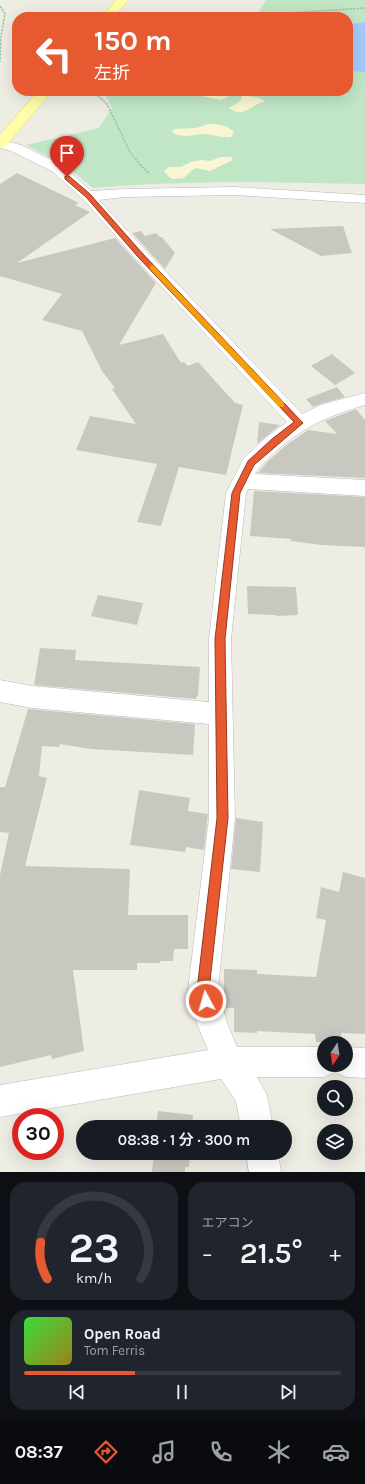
<!DOCTYPE html>
<html lang="ja">
<head>
<meta charset="utf-8">
<style>
  :root { --surface:#171b24; --page:#20242c; --text:#f1f3f6; --muted:#9ea1a6; --line:#363941; --accent:#e75930 }
  body { margin:0; font-family:Karla,"Noto Sans JP",sans-serif; background:var(--page); color:var(--text); height:100vh; display:flex; flex-direction:column; font-size:15px; white-space:nowrap }
  * { box-sizing:border-box; margin:0 }
  p { font-size:13px; color:var(--muted) }
  .icon { flex:none; width:22px; height:22px; fill:none; stroke:currentColor; stroke-width:2; stroke-linecap:round; stroke-linejoin:round }
  .map { position:relative; height:1172px; overflow:hidden }
  .side { display:flex; flex-direction:column; gap:10px; padding:10px; background:#0d0f14; flex:1 }
  .side>* { flex:none }
  .guide { position:absolute; left:12px; top:12px; width:341px; height:84px; border-radius:16px; box-shadow:0 4px 16px #0002; background:#e75930; color:#fff; overflow:hidden }
  .needle { width:26px; rotate:192deg }
  .tools { position:absolute; left:317px; top:1036px; display:grid; gap:8px }
  .tools a { display:grid; place-items:center; width:36px; height:36px; border-radius:50%; background:var(--surface); box-shadow:0 4px 16px #0002; font-size:20px }
  .speed { position:absolute; left:12px; top:1108px; display:flex; gap:8px; font-size:20px; font-weight:700; text-align:center }
  .speed>* { display:grid; place-content:center; width:52px; height:52px; border-radius:50%; background:var(--surface); box-shadow:0 4px 16px #0002; line-height:1 }
  .speed .limit { border:6px solid #d22; background:#fff; color:#111 }
  .pin { position:absolute; display:grid; place-items:center; width:34px; height:34px; color:#fff; margin:-41px -17px; border-radius:50% 50% 50% 0; rotate:-45deg; box-shadow:0 0 4px #0007 }
  .pin .icon { rotate:45deg }
  .me { position:absolute; width:44px; margin:-22px; rotate:354deg; stroke-linejoin:round; filter:drop-shadow(0 0 3px #0008) }
  .turn { display:flex; align-items:center; gap:14px; height:84px; padding:0 16px; font-size:18px }
  .turn .icon { width:52px; height:52px; stroke-width:2.5 }
  .turn b { display:block; font-size:28px; line-height:34px }
  .big { font-size:30px; font-weight:600; line-height:1.1 }
  .side .card { flex:1; display:flex; flex-direction:column; justify-content:center; gap:6px; min-width:0; padding:0 14px; border-radius:16px; background:var(--page) }
  .side .dial { align-items:center; gap:0 }
  .dial svg { height:104px; overflow:visible; fill:none; stroke:var(--line); stroke-width:7; stroke-linecap:round; text-anchor:middle }
  .dial text { fill:var(--text); stroke:none }
  .song { display:flex; align-items:center; gap:12px }
  .cover { width:48px; height:48px; border-radius:6px; background:linear-gradient(135deg,hsl(120 70% 55%),hsl(50 70% 35%)) }
  .played { height:4px; border-radius:2px; background:linear-gradient(90deg,var(--accent) 35%,var(--line) 35%) }
  .keys { display:flex; justify-content:space-around; direction:ltr }
  .heat { display:flex; justify-content:space-between; align-items:center; font-size:22px; direction:ltr }
  .side .tiles { flex:1; display:grid; gap:10px; grid-template-columns:1fr 1fr }
  .card:last-child { grid-column:span 2 }
  .trip { position:absolute; left:76px; top:1120px; width:216px; height:40px; border-radius:20px; background:var(--surface); box-shadow:0 4px 16px #0002; font-weight:600; line-height:40px; text-align:center }
  .tab-bar { display:flex; height:64px; justify-content:space-around; align-items:center; background:#090b0e; color:var(--muted) }
  .tab-bar .icon { width:28px; height:28px }
  .tab-bar .on { color:var(--accent) }
  .tab-bar b { font-size:18px; color:var(--text) }
  .map>svg:first-child { display:block }
  .green { fill:#c0e6c6 }
  .sand { fill:#faf6d3 }
  .water { fill:#a4cafe }
  .building { fill:#c9c8c0 }
  .lines { fill:none; stroke-linecap:round; stroke-linejoin:round }
  .minor-casing { stroke:#b6b8be; stroke-width:1 }
  .major-casing { stroke:#f0dc5b; stroke-width:1 }
  .path { stroke:#9ac6ac; stroke-width:1.5; stroke-dasharray:2.5 1; stroke-linecap:butt }
  .minor { fill:#fff; fill-rule:evenodd }
  .major { fill:#fefda9; fill-rule:evenodd }
  .route { fill:#e75930; stroke:#963a1f }
  .slow { fill:#f59e0b }
</style>
</head>
<body>
<div class="map">
<svg width="365" height="1172" viewBox="0 0 365 1172">
  <rect width="100%" height="100%" fill="#eeede4"/>
  <path class="green" d="M266 0H365V184C274 182 183 180 93 188L66 166 26 145 99 128 112 108 103 91H348V17H247L258 14Z"/>
  <path class="sand" d="M189 91H227L229 92 228 97 221 100 195 95 191 94Z
    M242 96C250 96 258 96 265 101 262 103 259 103 256 105 245 111 242 116 229 108L240 101Z
    M209 124C219 124 227 125 234 132L231 137C222 138 214 135 205 134 194 134 184 139 173 133L172 131 175 129 196 128Z
    M221 157H231L233 160 210 171 196 168 191 171 184 178 174 179 169 177 164 171 169 167H181L191 162 201 160 210 161Z"/>
  <path class="water" d="M365 22V72L348 71V25Z"/>
  <path class="building" d="M17 173 79 203 75 205 90 212 17 263 115 238 156 283 119 345 163 334 181 363 184 362 188 366 198 362 235 403 243 405 226 475 179 467 161 526 137 522 157 464 76 450 90 416 136 424 112 389 115 388 102 371 82 331 42 320 62 294 0 276V184Z
    M343 226 352 253 321 256 270 229Z
    M141 231 145 236 156 233 160 237H162L175 253 165 269 132 233Z
    M332 354 355 373 335 385 311 366Z
    M337 387 345 397 323 403 313 407 306 399Z
    M356 409 365 420V478L258 473 267 462 285 446 308 430 337 434 325 421Z
    M259 422 280 425 257 444Z
    M254 491 365 497V547L322 545 291 541V539L250 536Z
    M247 586 296 587 298 615 276 616V615L248 614Z
    M98 595 143 603 137 625 91 616Z
    M40 648 76 650 75 660 200 667 198 696H197L196 699 34 685Z
    M28 709 195 724 193 755 91 749 60 744 59 747 42 746 39 776 47 778 25 866 130 869 128 915H188V949H174L173 961H160V963H137V970H73L84 1051 52 1059 51 1055 0 1067V875L9 833 0 832V787H5Z
    M139 790 190 798 188 811 208 814 204 850 186 847 185 852 130 845Z
    M236 818 263 822 260 872 231 869Z
    M343 872 365 878V1034L341 1033 342 1043 316 1042 315 1034 257 1031V1033L234 1032V1008H224V969L257 970V974L316 977 326 920 316 918 321 887 339 892Z
    M158 1111 193 1115 192 1127H156Z
    M154 1153H190L189 1167H185V1172H152Z"/>
  <g class="lines">
    <g class="minor-casing">
      <path id="minor" d="M0 140 21 145 62 165 91 191 124 189 234 187 365 195V203L234 195 124 197 99 200 147 252 302 414 323 404 365 393V405C328 416 302 427 273 454 266 460 260 466 255 474L365 480V496L248 489 246 493 231 639 235 818 218 990 227 1023 237 1047H324V1065H346V1047L365 1048V1078L346 1077 335 1072 324 1077H257L267 1095 273 1127H241L236 1101 221 1079 0 1117V1085L208 1050 197 1024 188 990 209 818V724L32 708 0 702V680L32 686 209 702V639L226 493 244 458 268 436 287 422 135 258 83 199 52 171 11 151 0 148Z
        M246 1153H278L281 1172H249Z"/>
    </g>
    <g class="major-casing">
      <path id="major" d="M116 0H128L114 17H102Z
        M38 91H52L5 147 0 148V135Z"/>
    </g>
    <path class="path" d="M0 6 5 14 1 36 0 62
      M266 17 274 14 365 8
      M93 91 107 104 130 152 142 167 149 173"/>
    <use href="#minor" class="minor"/>
    <use href="#major" class="major"/>
  </g>
  <path class="route" d="M65 176H69L90 194 143 254 303 423 254 465 240 493 225 639 228 818 209 990 212 1001 210 1006 206 1007 202 1006 197 990 217 818 215 639 232 493 248 461 272 439 294 422 138 257 86 197 65 179Z"/>
  <path class="slow" d="M152 265 154 266 284 403V407H279L150 269V266Z"/>
</svg>
<div class="tools">
<a><svg class="needle" viewBox="-14 -14 28 28"><path d="M0-13l5 13h-10z" fill="#e53935"/><path d="M0 13l5-13h-10z" fill="#9ea1a6"/></svg></a>
<a><svg class="icon" aria-label="search" viewBox="0 0 24 24"><circle cx="10" cy="10" r="6"/><path d="M15 15l6 6"/></svg></a>
<a><svg class="icon" aria-label="layers" viewBox="0 0 24 24"><path d="M12 4l9 5-9 5-9-5zM3 14l9 5 9-5"/></svg></a>
</div>
<div class="speed"><div class="limit">30</div></div>
<div class="pin" style="left:67px;top:177px;background:#d93025"><svg class="icon" aria-label="arrive" viewBox="0 0 24 24"><path d="M6 21V4h12l-3 4 3 4H6"/></svg></div>
<svg class="me" style="left:206px;top:1001px" viewBox="-20 -20 40 40"><circle r="17" fill="#e75930" stroke="#fff" stroke-width="3"/><path d="M0-11L8 9 0 5-8 9z" fill="#fff"/></svg>
<div class="trip">08:38 · 1 分 · 300 m</div>
<div class="guide">
<div class="turn"><svg class="icon" aria-label="left" viewBox="0 0 24 24"><path d="M17 20v-9H6M10 6l-5 5 5 5"/></svg><div><b>150 m</b>左折</div></div>
</div>
</div>
<section class="side">
<div class="tiles">
<div class="card dial"><svg viewBox="0 0 100 80">
<path d="M14 69A42 42 0 1 1 86 69"/>
<path d="M14 69A42 42 0 0 1 9 41" stroke="#e75930"/>
<text x="50" y="56" font-size="32" font-weight="700">23</text>
<text x="50" y="72" font-size="11">km/h</text>
</svg></div>
<div class="card"><p>エアコン</p>
<div class="heat"><a>−</a><b class="big">21.5°</b><a>+</a></div>
</div>
<div class="card">
<div class="song"><i class="cover"></i><div><b>Open Road</b><p>Tom Ferris</p></div></div>
<div class="played"></div>
<div class="keys"><svg class="icon" aria-label="previous" viewBox="0 0 24 24"><path d="M18 5L8 12l10 7zM5 5v14"/></svg><svg class="icon" aria-label="pause" viewBox="0 0 24 24"><path d="M8 5v14M16 5v14"/></svg><svg class="icon" aria-label="next" viewBox="0 0 24 24"><path d="M6 5l10 7-10 7zM19 5v14"/></svg></div>
</div>
</div>
</section>
<nav class="tab-bar">
<b>08:37</b>
<svg class="icon on" aria-label="directions" viewBox="0 0 24 24"><path d="M12 3l9 9-9 9-9-9zM9 14v-3h6M13 9l2 2-2 2"/></svg>
<svg class="icon" aria-label="music" viewBox="0 0 24 24"><path d="M9 18V5l10-2v13"/><circle cx="6" cy="18" r="3"/><circle cx="16" cy="16" r="3"/></svg>
<svg class="icon" aria-label="phone" viewBox="0 0 24 24"><path d="M5 4h4l2 5-3 2q2 4 5 5l2-3 5 2v4C11 20 4 13 5 4z"/></svg>
<svg class="icon" aria-label="climate" viewBox="0 0 24 24"><path d="M12 3v18M4 7l16 10M4 17L20 7"/></svg>
<svg class="icon" aria-label="car" viewBox="0 0 24 24"><path d="M5 17H2v-5l4-1 3-4h7l3 4 3 1v5h-3M9 17h6M6 11h13"/><circle cx="7" cy="17" r="2"/><circle cx="17" cy="17" r="2"/></svg>
</nav>
</body>
</html>
